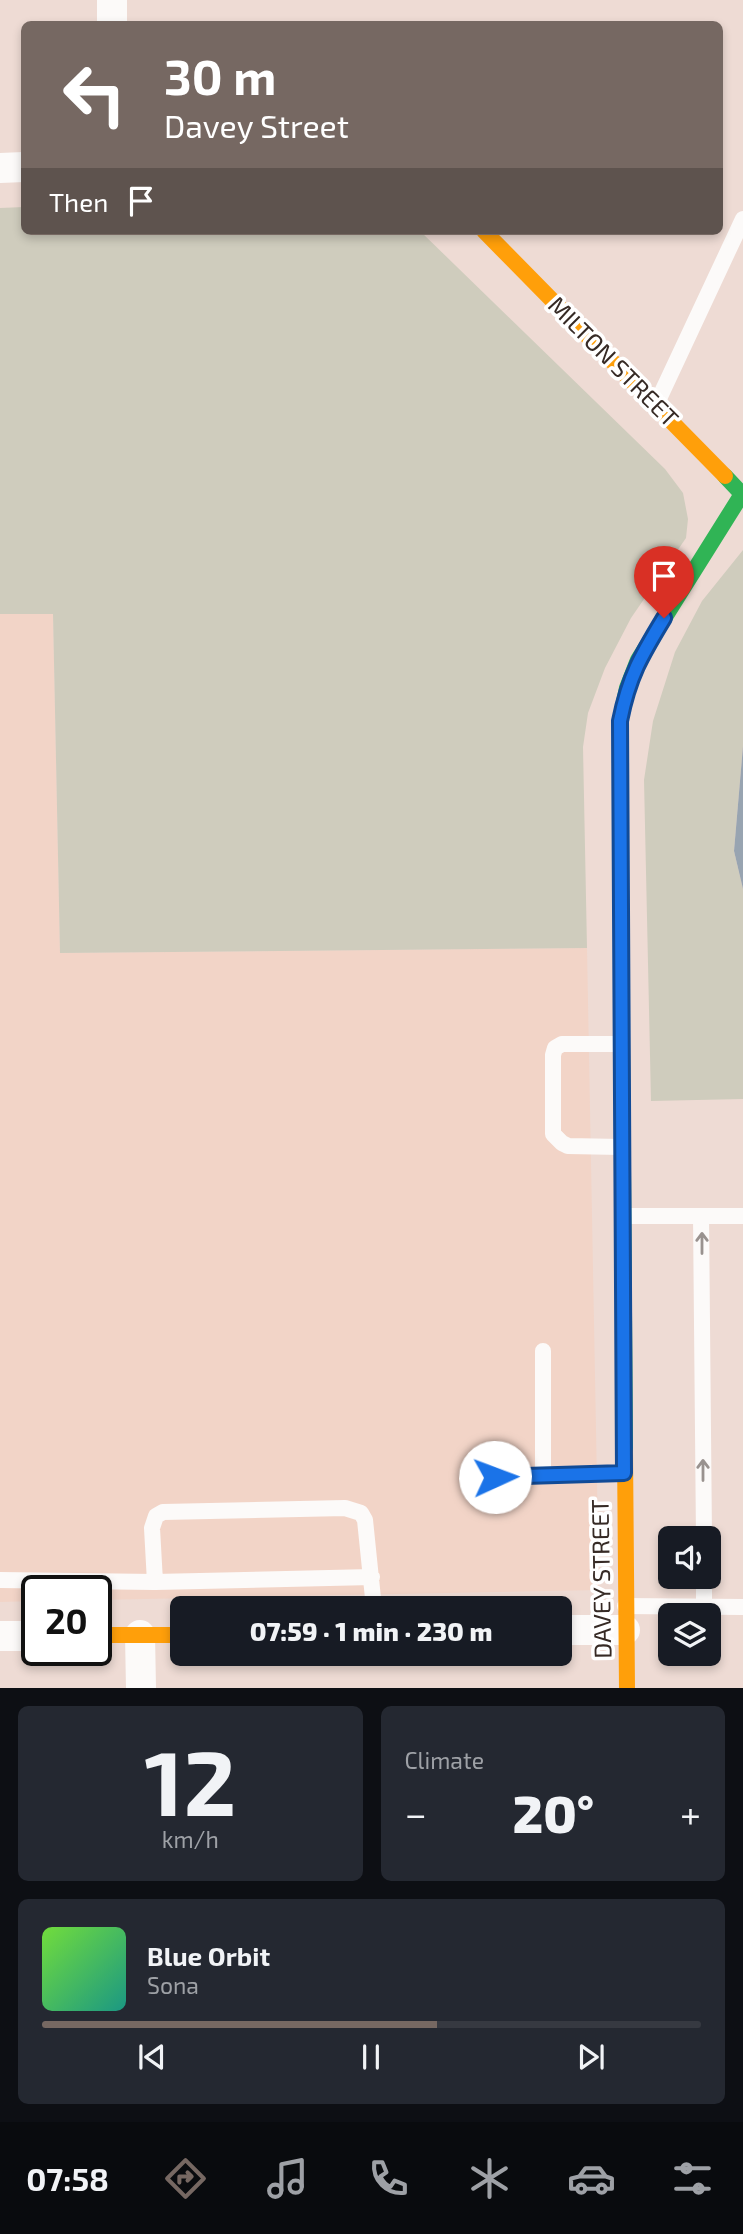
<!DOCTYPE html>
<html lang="en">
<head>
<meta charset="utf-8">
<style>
  :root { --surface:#171b24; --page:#242831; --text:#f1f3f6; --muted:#9ea1a6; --line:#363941; --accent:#766862 }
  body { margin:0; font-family:"Exo 2",sans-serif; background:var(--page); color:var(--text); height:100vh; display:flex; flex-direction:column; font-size:26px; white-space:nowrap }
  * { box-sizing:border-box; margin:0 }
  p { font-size:23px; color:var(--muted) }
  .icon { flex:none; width:38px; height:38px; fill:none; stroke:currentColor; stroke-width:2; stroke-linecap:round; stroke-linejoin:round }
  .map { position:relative; height:1688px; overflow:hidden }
  .drawer { display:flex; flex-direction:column; gap:18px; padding:18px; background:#0d0f14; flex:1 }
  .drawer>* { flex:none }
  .guide { position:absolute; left:21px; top:21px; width:702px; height:214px; border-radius:10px; box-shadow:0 4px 10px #0003; background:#766862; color:#fff; overflow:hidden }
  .buttons { position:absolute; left:658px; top:1526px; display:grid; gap:14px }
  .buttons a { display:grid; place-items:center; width:63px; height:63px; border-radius:10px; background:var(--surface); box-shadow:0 4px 10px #0003; font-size:35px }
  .speed { position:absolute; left:21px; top:1575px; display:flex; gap:14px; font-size:35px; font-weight:700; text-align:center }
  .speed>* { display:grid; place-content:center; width:91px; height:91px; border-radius:50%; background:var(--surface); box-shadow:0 4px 10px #0003; line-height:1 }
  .speed .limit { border:4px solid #111; border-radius:10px; background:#fff; color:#111 }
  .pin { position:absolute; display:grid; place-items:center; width:60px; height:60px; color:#fff; margin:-72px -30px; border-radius:50% 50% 50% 0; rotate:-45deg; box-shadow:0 0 7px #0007 }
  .pin .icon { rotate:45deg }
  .me { position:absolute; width:77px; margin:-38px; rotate:88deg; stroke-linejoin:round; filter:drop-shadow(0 0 5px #0008) }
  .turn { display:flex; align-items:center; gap:24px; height:147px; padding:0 28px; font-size:32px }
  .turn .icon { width:91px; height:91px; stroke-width:2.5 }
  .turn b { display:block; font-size:49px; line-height:60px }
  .then { display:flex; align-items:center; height:66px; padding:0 28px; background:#0003; gap:14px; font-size:26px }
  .big { font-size:52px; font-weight:800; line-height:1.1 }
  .drawer .card { flex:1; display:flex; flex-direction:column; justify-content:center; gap:10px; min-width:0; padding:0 24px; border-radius:10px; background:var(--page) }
  .drawer .dial { align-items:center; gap:0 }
  .dial b { font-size:91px; line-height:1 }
  .song { display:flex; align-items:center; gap:21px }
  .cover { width:84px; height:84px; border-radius:10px; background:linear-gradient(135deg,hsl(100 70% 55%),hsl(170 70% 35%)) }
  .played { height:7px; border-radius:4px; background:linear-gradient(90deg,var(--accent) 60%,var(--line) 60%) }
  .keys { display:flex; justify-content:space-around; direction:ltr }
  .heat { display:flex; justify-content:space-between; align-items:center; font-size:38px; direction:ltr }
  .drawer .tiles { flex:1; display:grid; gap:18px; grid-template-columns:1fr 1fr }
  .card:last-child { grid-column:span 2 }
  .trip { position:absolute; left:170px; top:1596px; width:402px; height:70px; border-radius:10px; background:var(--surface); box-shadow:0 4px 10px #0003; font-weight:800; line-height:70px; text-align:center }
  .dock { display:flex; height:112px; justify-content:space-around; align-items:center; background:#090b0e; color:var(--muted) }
  .dock .icon { width:49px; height:49px }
  .dock .selected { color:var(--accent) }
  .dock b { font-size:32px; color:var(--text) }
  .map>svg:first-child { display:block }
  .built { fill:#f2d4c7 }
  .green { fill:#cfccbd }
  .water { fill:#98a4b1 }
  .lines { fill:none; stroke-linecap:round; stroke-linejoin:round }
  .lane { stroke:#fcfaf9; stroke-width:16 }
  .street { stroke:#fcfaf9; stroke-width:30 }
  .fast { stroke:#30b455; stroke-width:16 }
  .slow { stroke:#ff9f0a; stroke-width:16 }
  .oneway { stroke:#99928f }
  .route-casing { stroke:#114b97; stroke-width:18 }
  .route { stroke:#1a73e8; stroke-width:12 }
  .labels { text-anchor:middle; stroke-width:7; stroke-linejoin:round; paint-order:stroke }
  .street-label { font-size:24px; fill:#362a25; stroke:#fff }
</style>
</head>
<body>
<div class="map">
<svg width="743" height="1688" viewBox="0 0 743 1688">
  <rect width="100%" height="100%" fill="#eedbd4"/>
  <path class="built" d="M53 613 60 953 587 948 599 1590 96 1600V1591H37V1601L0 1602V614Z"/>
  <path class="green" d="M24 207V231H420L665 469 683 493 688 519 686 538 631 618 605 668 588 713 583 747 587 948 60 953 53 614H0V208Z
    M743 550V746L734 851 743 889V1099L651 1101 644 780 653 721 675 652 702 601Z"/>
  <path class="water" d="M743 746V889L734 851Z"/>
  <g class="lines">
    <path class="lane" d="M656 405 743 219
      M621 1044H562L555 1048 553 1055V1134L562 1143 568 1146 621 1147
      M623 1216H743
      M701 1216 704 1538
      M543 1351V1476
      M495 1477 624 1473
      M704 1577V1607
      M0 1580 155 1582 372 1577
      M155 1582 152 1528 156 1516 163 1512 345 1508 361 1513 365 1520 374 1608
      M625 1606 743 1607"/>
    <path class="street" d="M112 0V24
      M0 168 24 167
      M560 1630H625
      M140 1635 141 1688
      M0 1636H37"/>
    <path class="fast" d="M620 767V721L627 688 638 660 742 494 725 476
      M623 1170 625 1452"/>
    <path class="slow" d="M484 231 725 476
      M620 767 623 1170
      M625 1452 627 1688
      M96 1635H182"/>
  </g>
  <defs><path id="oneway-shaft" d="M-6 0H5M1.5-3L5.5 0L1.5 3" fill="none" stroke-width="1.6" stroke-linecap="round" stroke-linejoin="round" transform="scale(1.75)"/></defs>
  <g class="oneway">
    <use href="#oneway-shaft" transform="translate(702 1243) rotate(-90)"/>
    <use href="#oneway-shaft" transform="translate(703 1470) rotate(-90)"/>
  </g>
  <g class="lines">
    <g class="route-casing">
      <path id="route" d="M495 1477 624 1473 620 721C629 676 641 656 664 618"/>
    </g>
    <use href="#route" class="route"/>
  </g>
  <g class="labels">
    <g class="street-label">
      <text transform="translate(613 362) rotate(45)" y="8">MILTON STREET</text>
      <text transform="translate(602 1579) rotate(-91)" y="8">DAVEY STREET</text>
    </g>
  </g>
</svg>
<div class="buttons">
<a><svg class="icon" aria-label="sound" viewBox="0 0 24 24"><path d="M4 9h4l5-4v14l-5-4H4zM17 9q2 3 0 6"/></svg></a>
<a><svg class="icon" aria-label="layers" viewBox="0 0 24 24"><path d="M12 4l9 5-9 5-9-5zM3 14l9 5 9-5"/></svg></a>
</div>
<div class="speed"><div class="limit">20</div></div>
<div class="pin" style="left:664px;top:618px;background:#d93025"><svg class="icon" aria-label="arrive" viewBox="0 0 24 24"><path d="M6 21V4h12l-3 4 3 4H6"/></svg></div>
<svg class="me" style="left:495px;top:1477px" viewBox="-20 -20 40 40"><circle r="19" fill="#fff"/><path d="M0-13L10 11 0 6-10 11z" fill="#1a73e8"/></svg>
<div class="trip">07:59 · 1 min · 230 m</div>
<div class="guide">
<div class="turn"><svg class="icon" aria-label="left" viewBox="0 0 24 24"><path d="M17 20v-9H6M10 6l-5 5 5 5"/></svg><div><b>30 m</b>Davey Street</div></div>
<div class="then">Then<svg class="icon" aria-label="arrive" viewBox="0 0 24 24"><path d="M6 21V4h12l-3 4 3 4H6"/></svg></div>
</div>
</div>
<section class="drawer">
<div class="tiles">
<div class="card dial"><b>12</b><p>km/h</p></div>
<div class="card"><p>Climate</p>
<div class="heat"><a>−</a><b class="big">20°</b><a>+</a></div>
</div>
<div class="card">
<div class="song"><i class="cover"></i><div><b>Blue Orbit</b><p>Sona</p></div></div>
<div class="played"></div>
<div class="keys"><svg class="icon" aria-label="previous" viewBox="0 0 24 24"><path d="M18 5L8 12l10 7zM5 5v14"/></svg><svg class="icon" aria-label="pause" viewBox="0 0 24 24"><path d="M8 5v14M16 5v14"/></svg><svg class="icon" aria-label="next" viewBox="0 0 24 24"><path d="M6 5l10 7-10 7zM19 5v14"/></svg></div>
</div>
</div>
</section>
<nav class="dock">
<b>07:58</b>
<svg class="icon selected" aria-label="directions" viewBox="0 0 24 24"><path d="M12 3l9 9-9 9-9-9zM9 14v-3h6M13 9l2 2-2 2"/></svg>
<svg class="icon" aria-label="music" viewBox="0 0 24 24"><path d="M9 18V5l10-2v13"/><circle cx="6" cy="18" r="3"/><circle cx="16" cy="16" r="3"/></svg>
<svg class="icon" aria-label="phone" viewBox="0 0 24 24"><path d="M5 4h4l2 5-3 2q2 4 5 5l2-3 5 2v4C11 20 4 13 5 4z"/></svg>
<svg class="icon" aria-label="climate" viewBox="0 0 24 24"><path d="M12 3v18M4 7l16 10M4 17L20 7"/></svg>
<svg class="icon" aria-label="car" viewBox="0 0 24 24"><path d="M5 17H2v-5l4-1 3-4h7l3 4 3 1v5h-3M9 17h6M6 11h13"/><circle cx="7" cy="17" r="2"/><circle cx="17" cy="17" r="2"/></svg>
<svg class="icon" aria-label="filters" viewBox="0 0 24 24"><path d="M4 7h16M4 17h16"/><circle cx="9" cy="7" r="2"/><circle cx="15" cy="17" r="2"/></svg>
</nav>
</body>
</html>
